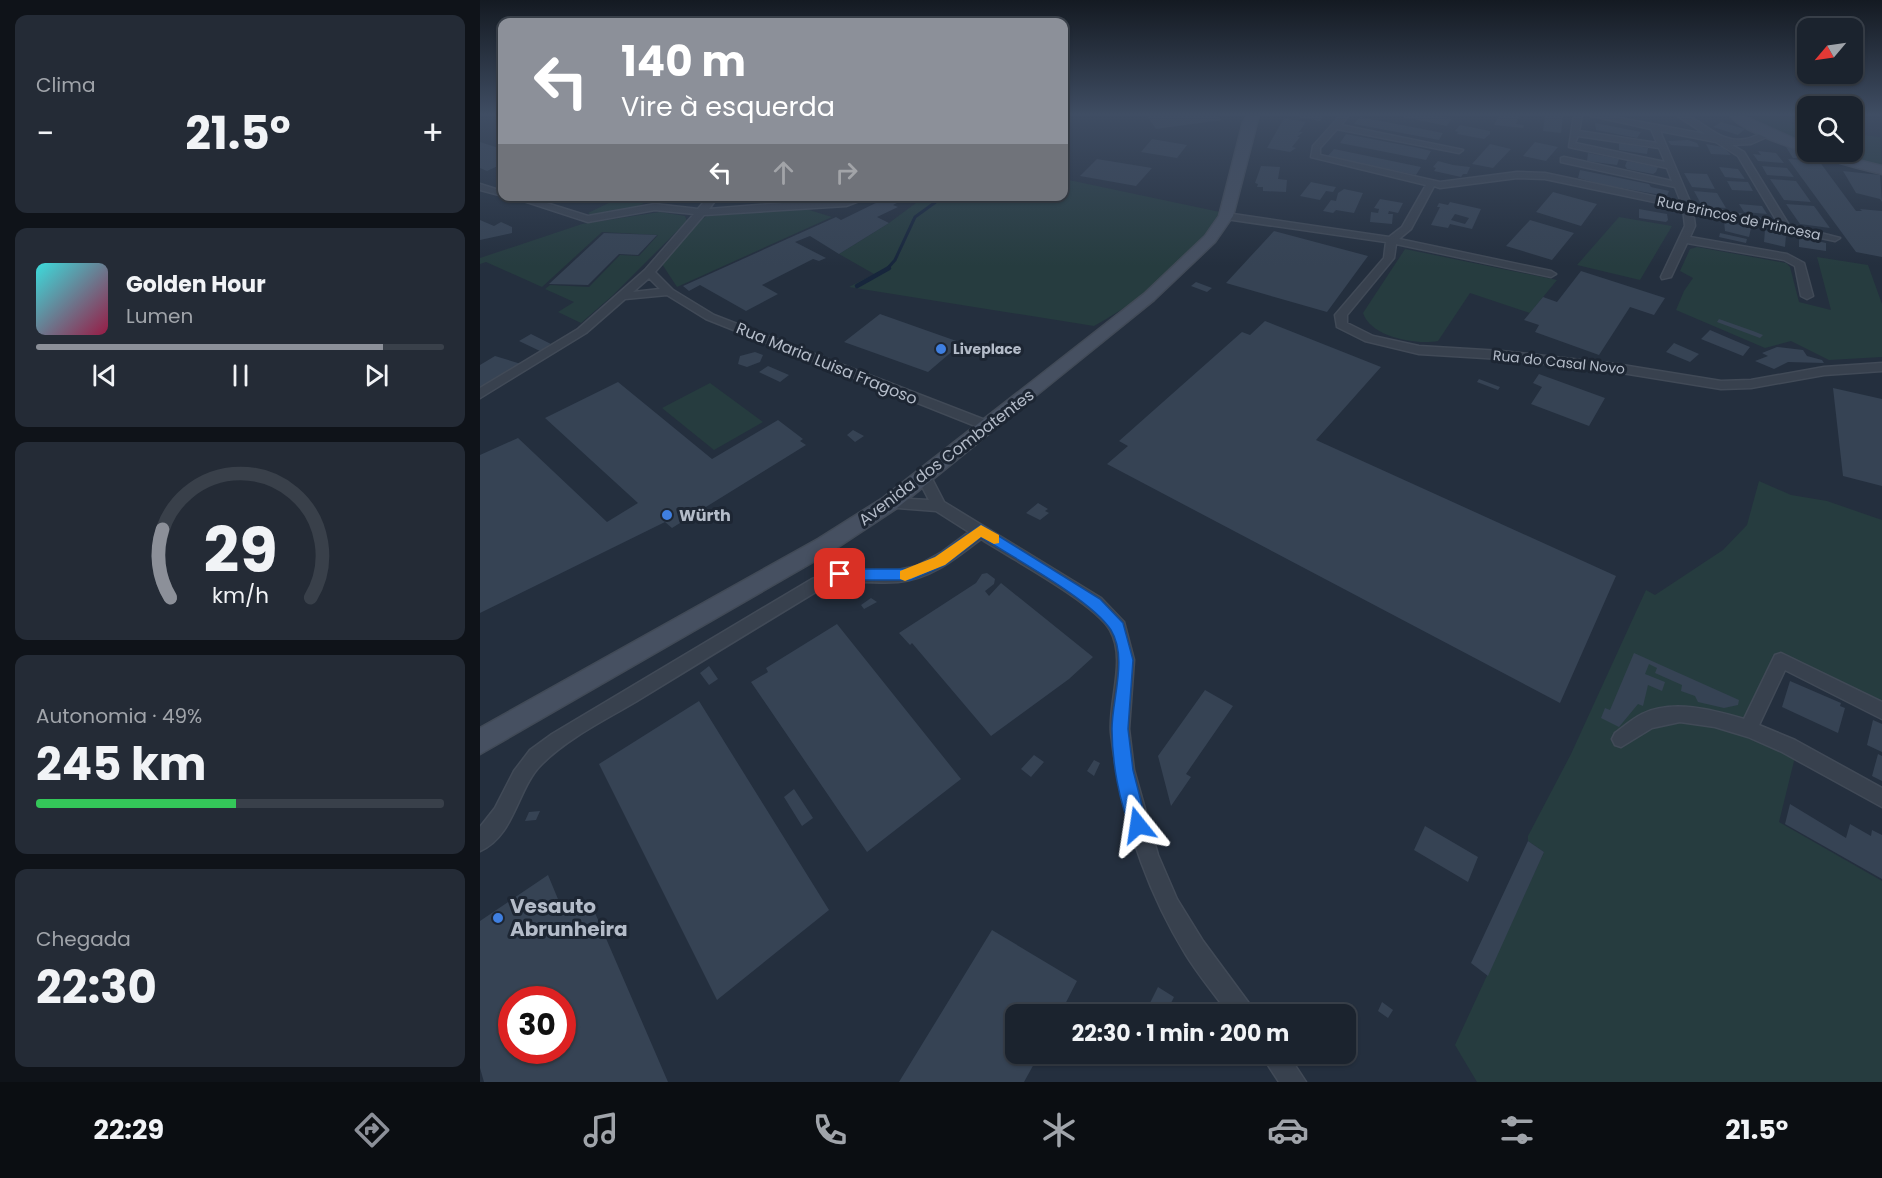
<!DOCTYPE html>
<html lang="pt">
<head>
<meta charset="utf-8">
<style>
  :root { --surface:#1b232e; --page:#242b36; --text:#f1f3f6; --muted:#a0a4aa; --line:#39404a; --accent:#8c9099 }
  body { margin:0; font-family:Poppins,sans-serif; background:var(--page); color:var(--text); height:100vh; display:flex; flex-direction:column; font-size:22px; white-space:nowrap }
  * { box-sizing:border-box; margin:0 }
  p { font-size:20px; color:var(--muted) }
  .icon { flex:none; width:33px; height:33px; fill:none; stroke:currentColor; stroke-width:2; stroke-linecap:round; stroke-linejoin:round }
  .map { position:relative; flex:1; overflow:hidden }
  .side { display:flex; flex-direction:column; gap:15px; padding:15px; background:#0f1319; width:480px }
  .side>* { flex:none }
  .guide { position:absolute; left:18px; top:18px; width:570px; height:183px; border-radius:12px; box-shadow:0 2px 4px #0004,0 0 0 2px var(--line); background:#8c9099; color:#fff; overflow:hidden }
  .needle { width:39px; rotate:241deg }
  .tools { position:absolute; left:1317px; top:18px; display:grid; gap:12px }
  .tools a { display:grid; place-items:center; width:66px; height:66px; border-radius:12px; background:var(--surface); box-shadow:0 2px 4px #0004,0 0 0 2px var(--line); font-size:30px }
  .speed { position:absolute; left:18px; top:986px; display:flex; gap:12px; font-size:30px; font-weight:700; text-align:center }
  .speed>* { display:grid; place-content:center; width:78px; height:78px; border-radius:50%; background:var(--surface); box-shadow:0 2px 4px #0004,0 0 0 2px var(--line); line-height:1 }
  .speed .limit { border:9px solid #d22; background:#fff; color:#111 }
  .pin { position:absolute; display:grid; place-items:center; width:51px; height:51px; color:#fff; margin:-26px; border-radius:12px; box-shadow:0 3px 9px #0006 }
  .me { position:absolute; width:66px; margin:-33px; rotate:345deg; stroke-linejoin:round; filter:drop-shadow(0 0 4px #0008) }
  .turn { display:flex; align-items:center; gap:21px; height:126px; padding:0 24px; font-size:27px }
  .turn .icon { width:78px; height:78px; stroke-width:2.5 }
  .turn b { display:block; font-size:42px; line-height:51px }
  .lanes { display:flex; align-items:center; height:57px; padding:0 24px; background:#0003; justify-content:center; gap:30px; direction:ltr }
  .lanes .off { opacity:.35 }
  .big { font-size:45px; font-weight:700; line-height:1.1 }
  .side .card { flex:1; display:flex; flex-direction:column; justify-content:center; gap:9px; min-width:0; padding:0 21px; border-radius:12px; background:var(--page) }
  .side .dial { align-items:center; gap:0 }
  .dial svg { height:156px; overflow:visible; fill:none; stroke:var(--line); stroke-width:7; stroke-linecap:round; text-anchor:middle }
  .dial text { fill:var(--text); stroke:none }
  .song { display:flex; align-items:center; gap:18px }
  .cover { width:72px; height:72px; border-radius:9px; background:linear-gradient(135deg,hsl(180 70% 55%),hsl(340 70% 35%)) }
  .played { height:6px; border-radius:3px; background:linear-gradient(90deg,var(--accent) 85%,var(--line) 85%) }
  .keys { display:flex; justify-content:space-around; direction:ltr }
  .heat { display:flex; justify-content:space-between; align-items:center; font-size:33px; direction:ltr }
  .charge { height:9px; border-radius:4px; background:linear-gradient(90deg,#34c759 49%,var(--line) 0) }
  .trip { position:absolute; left:525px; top:1004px; width:351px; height:60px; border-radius:12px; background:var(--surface); box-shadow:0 2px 4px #0004,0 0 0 2px var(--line); font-weight:700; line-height:60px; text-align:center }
  .tab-bar { display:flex; height:96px; justify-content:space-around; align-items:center; background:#0b0e12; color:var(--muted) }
  .tab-bar .icon { width:42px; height:42px }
  .tab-bar .active { color:var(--accent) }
  .tab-bar b { font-size:27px; color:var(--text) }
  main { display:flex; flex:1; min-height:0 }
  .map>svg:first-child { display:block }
  .green { fill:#263c3f }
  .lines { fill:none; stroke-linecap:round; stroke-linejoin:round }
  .stream-far1 { stroke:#17263c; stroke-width:3 }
  .stream { stroke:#17263c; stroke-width:4.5 }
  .building { fill:#364354; fill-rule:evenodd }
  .street-casing { stroke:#414a57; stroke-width:3 }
  .secondary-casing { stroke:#414a57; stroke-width:3 }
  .street { fill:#38414e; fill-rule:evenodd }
  .secondary { fill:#465061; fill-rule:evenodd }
  .route { fill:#1a73e8; stroke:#114b97; stroke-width:1.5 }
  .slow { fill:#f59e0b }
  .shop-dot { fill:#3f7fe0; stroke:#1d2633; stroke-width:2 }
  .labels { text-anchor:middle; stroke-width:6; stroke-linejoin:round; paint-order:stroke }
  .far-street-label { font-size:14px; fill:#b4bcc9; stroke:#1d2633 }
  .far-poi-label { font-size:14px; font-weight:bold; fill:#b4bcc9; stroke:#1d2633; text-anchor:start }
  .street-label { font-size:16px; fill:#b4bcc9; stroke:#1d2633 }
  .poi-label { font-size:16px; font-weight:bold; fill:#b4bcc9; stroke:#1d2633; text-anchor:start }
  .near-poi-label { font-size:20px; font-weight:bold; fill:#b4bcc9; stroke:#1d2633; text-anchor:start }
</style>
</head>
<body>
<main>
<section class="side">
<div class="card"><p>Clima</p>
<div class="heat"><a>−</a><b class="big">21.5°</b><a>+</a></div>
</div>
<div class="card">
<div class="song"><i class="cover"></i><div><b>Golden Hour</b><p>Lumen</p></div></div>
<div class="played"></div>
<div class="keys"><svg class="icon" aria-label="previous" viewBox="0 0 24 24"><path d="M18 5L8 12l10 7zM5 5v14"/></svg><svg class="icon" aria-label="pause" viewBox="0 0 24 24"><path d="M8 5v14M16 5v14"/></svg><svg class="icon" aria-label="next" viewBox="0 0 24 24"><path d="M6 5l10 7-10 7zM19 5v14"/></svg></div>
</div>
<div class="card dial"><svg viewBox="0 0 100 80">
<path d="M14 69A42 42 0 1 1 86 69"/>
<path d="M14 69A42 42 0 0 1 10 34" stroke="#8c9099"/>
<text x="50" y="56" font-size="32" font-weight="700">29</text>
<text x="50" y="72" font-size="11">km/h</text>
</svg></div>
<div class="card"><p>Autonomia · 49%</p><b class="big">245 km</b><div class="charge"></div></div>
<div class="card"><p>Chegada</p><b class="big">22:30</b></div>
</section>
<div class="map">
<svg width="1402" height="1082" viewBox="0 0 1402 1082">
  <rect width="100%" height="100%" fill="#242f3e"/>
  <path class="green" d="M1262 115H1311L1309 123 1327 128V146Z
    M1373 134 1400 137 1402 168 1341 152H1372Z
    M584 179 740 212C711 260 663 299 614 326L369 287 394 274 359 254 409 223 444 197 584 196Z
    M141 197H170C157 213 131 213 112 216L108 213Z
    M326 209 352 217 197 287 182 264 221 220 227 216Z
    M180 212 205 216 207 221 132 296 101 323 78 312 94 302 65 289 70 285 109 287 140 255 159 256 178 235 122 232 62 287 6 262 0 264V258L102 224Z
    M1139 217 1192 226 1160 280 1097 265Z
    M1217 247 1306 263 1310 267 1319 302 1351 310 1337 257 1388 265 1402 304V357L1349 360 1311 341 1285 348 1196 310 1204 291 1213 278 1200 271 1210 249Z
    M925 249 1077 280 1050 313 990 293 958 341C935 345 891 337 883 313Z
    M230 383 283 422 234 450 182 408Z
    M1279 481 1311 495 1347 501 1402 520V703L1299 654 1276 736 1315 757 1299 822 1402 881V1082H997L975 1045 1064 852 1048 841V836L1091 754 1166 590 1175 595 1243 550 1267 525Z"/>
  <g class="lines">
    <path class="stream-far1" d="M407 269 415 260 435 217 464 196"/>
    <path class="stream" d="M377 286 409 268"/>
  </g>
  <path class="building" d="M666 115H737L742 120 676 129Z
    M819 115H844L840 121 817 117Z
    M913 115H953L972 118 967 126Z
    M1019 115H1040L1036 124 1044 125 1043 128 1014 125Z
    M1065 115H1083L1081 133 1063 131Z
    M880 117 927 126 963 133 959 140 874 124Z
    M804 118 826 122 819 132H823L817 137H820L812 147 816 148 810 152 787 148Z
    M1241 122 1265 129 1258 135 1233 127Z
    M1115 123 1146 129 1161 132 1157 138 1116 130Z
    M980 125 1010 131V134L1004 139 977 134 978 132 975 131Z
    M866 134 939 148 951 151 946 160 860 143Z
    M672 139 707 145 697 158 661 152Z
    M1208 140 1217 143 1219 147 1191 145 1188 141Z
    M0 142 22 149V164L7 171 0 168Z
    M1055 142 1078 147 1066 161 1043 156Z
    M1139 143 1168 148 1167 154 1139 150Z
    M1010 144 1031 149 1013 168 992 164Z
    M1226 144 1243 147 1251 155 1231 154Z
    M1306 147 1325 152 1340 160 1313 158Z
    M854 149 941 167 936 175 847 157Z
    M1278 151 1296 153 1304 163 1278 161 1273 154 1281 155Z
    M1108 153 1139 159 1137 165 1107 161Z
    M617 159 672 168 656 186 600 176Z
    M1308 159 1339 161 1376 211H1382L1380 209 1402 211V257L1376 252Z
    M958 161 973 165 990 167 987 174H983L981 177 954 171 956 168 953 167Z
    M1147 161 1178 167 1176 172 1173 174 1147 169 1145 166Z
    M781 166 800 167 798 179 807 180 806 192 783 191V187H777L778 184 775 183Z
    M1282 166 1307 168 1314 177 1287 175Z
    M1239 167 1258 169 1265 179 1245 177Z
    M1100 170 1169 184 1171 187 1189 191 1187 196 1124 185 1098 178Z
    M1363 171 1400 175 1402 202 1400 199 1376 193Z
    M1204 173 1227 174 1235 189 1212 187Z
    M1290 179 1316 181 1331 202 1304 200Z
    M1247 181 1268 182 1273 191 1252 190Z
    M831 182 850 186 856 187 853 192 846 191 840 200 820 196Z
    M864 189 883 193 874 213 856 210 853 213 843 211 851 200 856 201 858 193Z
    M1214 191 1237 193 1246 208 1222 206Z
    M1073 192 1117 204 1101 226 1056 212Z
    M410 196H430L413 205 418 207 397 217 409 223 359 254 330 236 315 242 346 258 339 261 333 259 282 285 298 294 266 311 220 285 209 291 203 286 356 217 361 220Z
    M900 199 923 203 918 213 909 211 908 214H913L912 224 890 222 891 212 898 213 899 209 894 208Z
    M970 202 1001 209 992 229 970 224 968 228 951 225 960 207H957L959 203 968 205ZM975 214 989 218 985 224 971 220Z
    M1259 204 1282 206 1287 214 1264 212Z
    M1306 204 1334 206 1350 228 1320 224Z
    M1159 209 1187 214 1188 220 1186 222 1159 218Z
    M0 220 14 226 21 222 32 227V233L0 240Z
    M1050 220 1094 233 1072 260 1026 246Z
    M1244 221 1271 228 1269 237 1245 231Z
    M1285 230 1306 235 1305 247 1284 242Z
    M794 231 888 256 847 312 746 283Z
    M124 233 177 235 158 255 139 254 108 285 69 284Z
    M1240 233 1267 239 1266 243 1239 237Z
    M1319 237 1346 243V251L1319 247Z
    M1101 271 1185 298 1174 315 1150 307 1119 355 1055 332 1059 325 1044 320 1063 297 1077 302Z
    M716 282 732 288 727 292 711 286Z
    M400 314 482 343 448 372 364 342Z
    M1239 319 1273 331 1283 335 1280 338 1237 322Z
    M785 321 901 367 836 440 1136 576 1080 703 627 464 648 446 639 441 762 332 770 335Z
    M1230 330 1251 339 1270 347 1263 356 1221 339Z
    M51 334 71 344 60 351 39 341Z
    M1194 343 1219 354 1210 362 1186 352Z
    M1297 347 1323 350 1327 356 1342 360 1344 363 1308 362 1294 369 1275 361 1288 356 1282 353Z
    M275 352 283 355 280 362 267 367 258 364 260 356Z
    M15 356 41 364 3 389 0 388V365Z
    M288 366 309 375 300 382 279 372Z
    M1059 374 1125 398 1109 426 1051 404 1062 387 1053 383Z
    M999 379 1020 387 1018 390 997 382Z
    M138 382 232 459 298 420 323 439 320 441 326 445 192 528 185 522 0 613V455L38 438 127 522 158 503 65 418Z
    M1353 388 1402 399V486L1363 476Z
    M373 430 384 436 375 442 367 435Z
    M558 503 568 509 565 511 569 513 560 520 546 513Z
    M507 573 515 579 514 584 505 591 509 596 521 583 613 657 589 679 511 736 432 643 430 645 419 633 496 583 502 574Z
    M391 598 397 602 384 609 381 605Z
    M357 624 481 779 387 852 271 682 288 672 286 668Z
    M1154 653 1259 700 1258 705 1244 708 1218 702 1215 696 1201 691 1202 685 1175 673 1177 668 1169 664 1165 674 1185 682 1182 691 1168 685 1163 706 1158 704 1139 727 1121 718 1125 708 1130 710Z
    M229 666 238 679 229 685 220 673Z
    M1310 681 1361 703 1360 706 1365 708 1358 733 1302 707Z
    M725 690 753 706 706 774 711 777 691 806 678 756Z
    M219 701 349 910 237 1000 119 764Z
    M1393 720 1402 724V752L1387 745Z
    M1398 754 1402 756V781L1392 776Z
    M554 755 564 762 551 777 541 769Z
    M614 760 620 763 614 776 607 771Z
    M314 789 333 818 322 826 304 797Z
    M1310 804 1366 838 1370 824 1391 836 1392 830 1402 835V879L1305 824Z
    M60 811 56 820 45 821 49 812Z
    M945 826 998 857 988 882 934 850Z
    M1048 841 1064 852 1008 976 991 963Z
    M68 875 85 916 109 899 188 1082H4L0 1068V921ZM32 999H82V1050H32Z
    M512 930 597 981 580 1014H536V1053H560L544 1082H419Z
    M678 987 694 997 686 1013 670 1003Z
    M902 1002 913 1010 908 1018 898 1011Z"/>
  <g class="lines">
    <g class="street-casing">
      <path id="street" d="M861 115H869L861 125 983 150 979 153 857 129 840 148V155L960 182 1037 172 1065 173 1201 202 1195 187 1081 162V158L1084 157 1192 181 1187 168 1089 147 1094 115H1102L1099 131 1177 143 1171 129 1108 115H1123L1225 134 1196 115C1221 113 1235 145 1266 139 1273 138 1281 133 1288 130L1292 133 1291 135 1271 144 1252 145 1264 152 1309 225 1360 238 1355 241 1213 211 1215 226 1210 237 1307 254 1324 263 1333 296 1327 299 1321 296 1315 266 1304 260 1207 243 1191 277 1182 279 1181 277 1205 226 1203 208 1065 179 1037 178 960 188 954 186 931 229 919 239 1071 271 1076 274 1071 277 916 244 914 258 867 315V323L893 336 939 346 1021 351 1136 364 1241 381 1271 380 1344 367 1402 363V371L1344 375 1271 388 1241 389 1136 372 1021 359 939 354 885 341 857 327 855 315 904 258 906 242 746 219 741 216 746 213 909 237 922 227 946 185 831 157 833 146ZM1180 131 1236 142 1258 156 1298 223 1211 204ZM1098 136 1179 148 1185 162 1095 143Z
        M0 184 22 191 23 196 0 190Z
        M28 196H44L108 216 175 204 218 209 227 198 226 196 237 198 229 209 392 196 366 206 224 215 175 272 193 290 234 315 513 423 515 426 513 429H503L226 319 187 295 145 299 106 333 0 398V388L98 329 165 270 214 214 175 210 108 222ZM169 278 180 289 153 292Z
        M444 472 449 473 464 502 621 598 644 622 654 660 649 729 654 770 678 855 697 899 723 941 771 1006 774 1014H749C735 995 719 976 706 955 665 888 640 812 631 733 628 701 647 660 630 630 616 604 529 557 501 539 475 559 451 579 418 582 393 584 368 578 344 587 281 625 219 663 157 701 125 720 88 738 62 764 37 788 35 836 0 851V827L15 808 34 771 50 750 72 734 332 579 362 570H418L437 566 462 552 489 532 456 511 405 507 403 503 405 499 410 498 449 500 437 477Z
        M1301 653 1402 702V719L1305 670 1279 725 1315 740 1402 788V807L1302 752 1268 737 1235 727 1200 722 1172 728 1141 747 1135 745 1132 739 1135 733C1143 727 1152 719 1162 714 1193 699 1233 710 1264 719L1295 655Z
        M780 1053H807L826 1082H799Z"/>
    </g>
    <g class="secondary-casing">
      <path id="secondary" d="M768 115H779L753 216 735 242 674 300 417 508 352 551 0 754V728L338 539 403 498 664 294 725 236 739 216 763 122Z
        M1249 115H1262L1328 145V152H1345L1402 166V174C1369 166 1268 139 1249 115Z"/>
    </g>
    <use href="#street" class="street"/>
    <use href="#secondary" class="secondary"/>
  </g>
  <linearGradient id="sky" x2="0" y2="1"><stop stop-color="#141a22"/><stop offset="0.43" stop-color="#3f4d63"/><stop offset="1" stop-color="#3f4d63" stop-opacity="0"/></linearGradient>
  <rect width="1402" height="266" fill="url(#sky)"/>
  <path class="route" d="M501 525 620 599 643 623 653 660 648 729 653 770 667 825 664 832 658 834 652 832C639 802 632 762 632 729 632 699 648 658 631 630 612 600 534 558 501 537L465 565 431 580H360L353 574 360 569H430L455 557Z"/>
  <path class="slow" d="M501 525 519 535V543L514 544 501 537 465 565 425 581 420 579V571L455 557Z"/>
  <g class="shop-dot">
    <circle cx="461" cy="349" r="6"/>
    <circle cx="187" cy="515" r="6"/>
    <circle cx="18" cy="918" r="6"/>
  </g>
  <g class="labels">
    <g class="far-street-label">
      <text transform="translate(1259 218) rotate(12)" y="5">Rua Brincos de Princesa</text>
      <text transform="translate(1079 362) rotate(6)" y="5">Rua do Casal Novo</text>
    </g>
    <g class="far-poi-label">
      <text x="473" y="354">Liveplace</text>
    </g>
    <g class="street-label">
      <text transform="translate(347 363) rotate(22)" y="6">Rua Maria Luisa Fragoso</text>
      <text transform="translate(466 457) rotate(-37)" y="6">Avenida dos Combatentes</text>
    </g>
    <g class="poi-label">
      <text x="199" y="521">Würth</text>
    </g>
    <g class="near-poi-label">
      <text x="30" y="913">Vesauto<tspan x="30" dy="23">Abrunheira</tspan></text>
    </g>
  </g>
</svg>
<div class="tools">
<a><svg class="needle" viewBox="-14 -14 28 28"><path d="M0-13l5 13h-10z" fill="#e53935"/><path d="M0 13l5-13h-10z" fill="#a0a4aa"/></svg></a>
<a><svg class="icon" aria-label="search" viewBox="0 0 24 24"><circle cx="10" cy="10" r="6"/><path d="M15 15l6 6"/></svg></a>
</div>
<div class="speed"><div class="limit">30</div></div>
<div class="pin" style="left:360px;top:574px;background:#d93025"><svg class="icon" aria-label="arrive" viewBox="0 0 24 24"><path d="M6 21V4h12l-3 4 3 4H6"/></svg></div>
<svg class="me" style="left:658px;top:825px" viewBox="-20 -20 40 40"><path d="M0-17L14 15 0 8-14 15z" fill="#1a73e8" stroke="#fff" stroke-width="4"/></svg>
<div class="trip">22:30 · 1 min · 200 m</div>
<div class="guide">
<div class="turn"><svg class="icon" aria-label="left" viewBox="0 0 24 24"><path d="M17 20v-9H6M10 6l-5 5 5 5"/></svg><div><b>140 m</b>Vire à esquerda</div></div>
<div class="lanes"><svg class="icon" aria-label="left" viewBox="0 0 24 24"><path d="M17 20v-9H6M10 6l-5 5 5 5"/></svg><svg class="icon off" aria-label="ahead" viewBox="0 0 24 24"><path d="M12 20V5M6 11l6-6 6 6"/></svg><svg class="icon off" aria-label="right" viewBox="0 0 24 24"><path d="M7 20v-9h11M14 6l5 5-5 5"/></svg></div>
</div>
</div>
</main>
<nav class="tab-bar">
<b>22:29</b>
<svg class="icon active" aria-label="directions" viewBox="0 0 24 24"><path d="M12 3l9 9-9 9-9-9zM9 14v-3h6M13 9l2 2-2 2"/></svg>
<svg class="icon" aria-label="music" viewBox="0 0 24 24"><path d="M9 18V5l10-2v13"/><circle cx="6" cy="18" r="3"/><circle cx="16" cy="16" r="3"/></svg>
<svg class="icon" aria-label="phone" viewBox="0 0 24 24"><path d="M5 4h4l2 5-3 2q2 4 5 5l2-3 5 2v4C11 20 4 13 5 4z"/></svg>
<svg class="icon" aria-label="climate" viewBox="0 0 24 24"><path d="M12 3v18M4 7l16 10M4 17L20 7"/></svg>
<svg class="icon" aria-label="car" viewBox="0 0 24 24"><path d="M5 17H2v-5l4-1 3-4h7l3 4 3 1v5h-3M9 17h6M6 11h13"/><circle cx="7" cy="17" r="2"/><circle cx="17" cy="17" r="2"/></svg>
<svg class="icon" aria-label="filters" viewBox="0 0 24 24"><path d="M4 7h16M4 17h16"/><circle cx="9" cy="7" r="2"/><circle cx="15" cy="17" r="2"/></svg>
<b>21.5°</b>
</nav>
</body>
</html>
